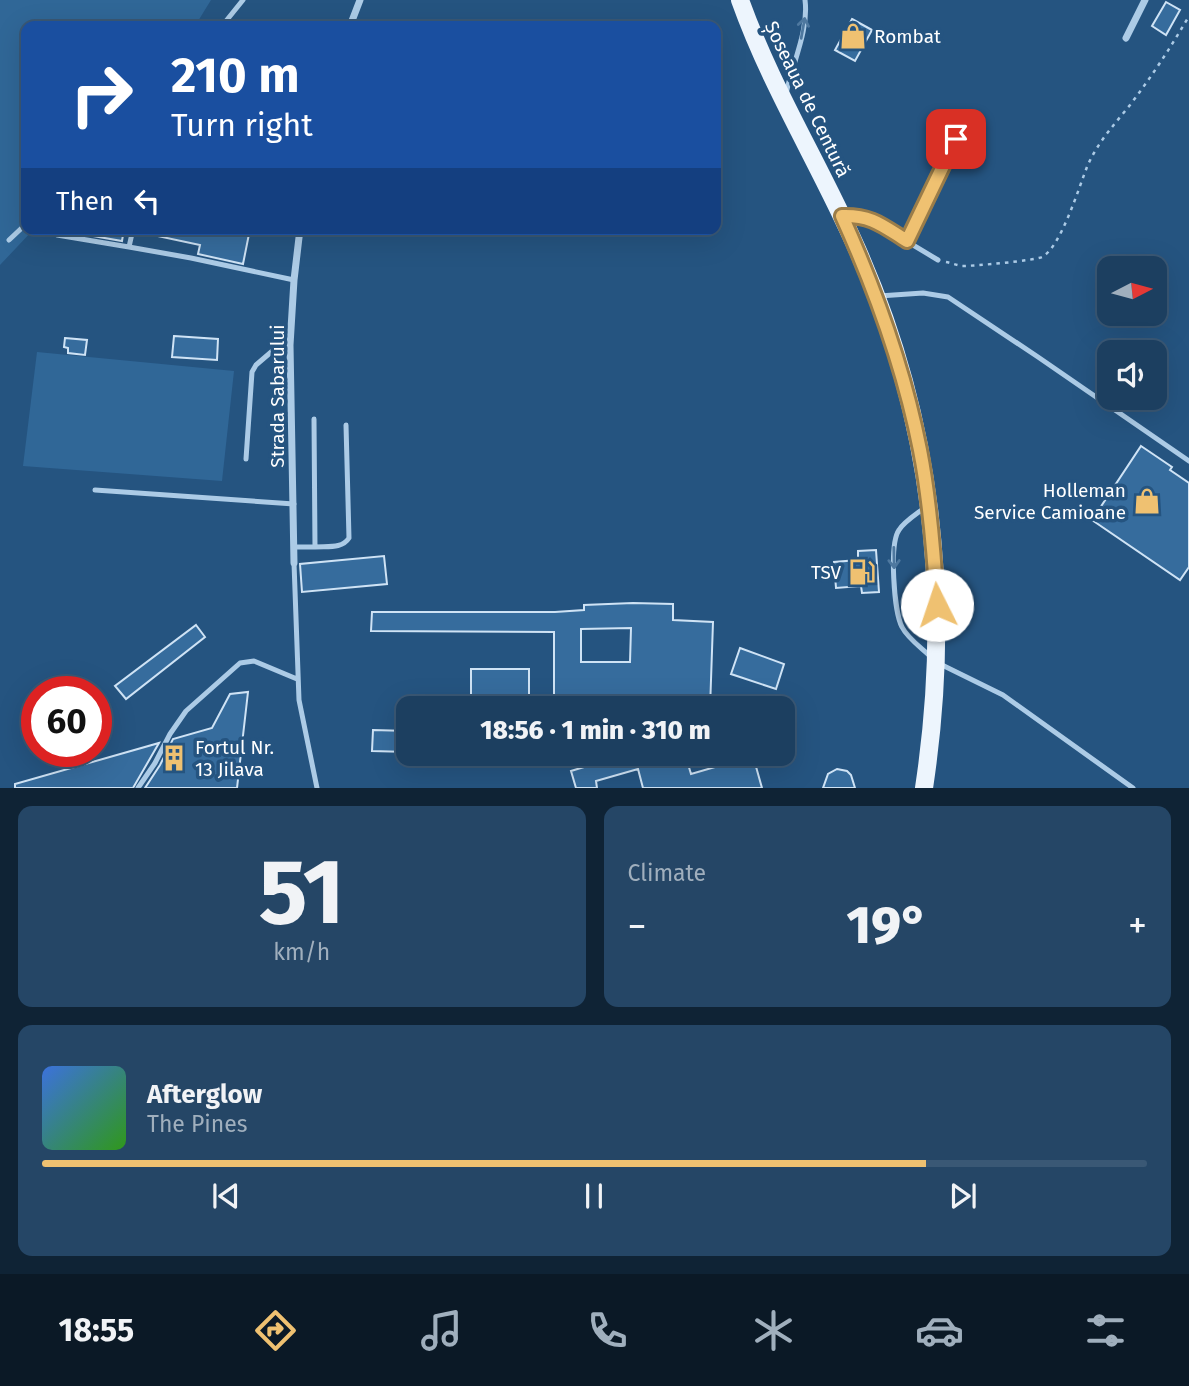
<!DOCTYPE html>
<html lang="en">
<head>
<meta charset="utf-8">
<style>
  :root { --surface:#1c3f60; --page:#254666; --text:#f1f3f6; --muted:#a0afbd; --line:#3a5875; --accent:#efc171 }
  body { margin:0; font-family:"Fira Sans",sans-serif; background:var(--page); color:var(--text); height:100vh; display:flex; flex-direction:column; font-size:26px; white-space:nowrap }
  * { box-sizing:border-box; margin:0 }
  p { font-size:23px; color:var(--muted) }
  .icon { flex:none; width:38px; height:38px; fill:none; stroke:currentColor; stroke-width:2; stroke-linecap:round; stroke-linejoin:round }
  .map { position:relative; height:788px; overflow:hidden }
  .sheet { display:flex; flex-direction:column; gap:18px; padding:18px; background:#0f2335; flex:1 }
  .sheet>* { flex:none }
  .hud { position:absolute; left:21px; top:21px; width:700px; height:214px; border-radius:14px; box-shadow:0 7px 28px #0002,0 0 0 2px var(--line); background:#1a4fa0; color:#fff; overflow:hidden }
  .needle { width:46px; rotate:84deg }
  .fabs { position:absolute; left:1097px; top:256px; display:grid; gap:14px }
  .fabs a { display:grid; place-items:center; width:70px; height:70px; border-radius:14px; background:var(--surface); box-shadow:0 7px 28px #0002,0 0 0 2px var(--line); font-size:35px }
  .speed { position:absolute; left:21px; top:676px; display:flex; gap:14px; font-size:35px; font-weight:700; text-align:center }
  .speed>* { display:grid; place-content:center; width:91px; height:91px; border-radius:50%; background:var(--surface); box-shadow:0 7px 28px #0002,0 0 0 2px var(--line); line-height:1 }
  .speed .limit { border:10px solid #d22; background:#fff; color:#111 }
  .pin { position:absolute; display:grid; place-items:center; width:60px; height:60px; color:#fff; margin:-30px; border-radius:14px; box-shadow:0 4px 10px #0006 }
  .me { position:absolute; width:77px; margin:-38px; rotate:356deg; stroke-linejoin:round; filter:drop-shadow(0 0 5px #0008) }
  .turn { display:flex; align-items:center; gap:24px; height:147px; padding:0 35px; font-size:32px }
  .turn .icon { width:91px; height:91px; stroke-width:2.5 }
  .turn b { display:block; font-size:49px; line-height:60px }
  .then { display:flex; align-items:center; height:66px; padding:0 35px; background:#0003; gap:14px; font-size:26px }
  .big { font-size:52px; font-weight:800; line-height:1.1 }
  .sheet .card { flex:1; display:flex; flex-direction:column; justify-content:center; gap:10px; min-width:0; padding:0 24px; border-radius:14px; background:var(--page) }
  .sheet .dial { align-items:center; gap:0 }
  .dial b { font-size:91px; line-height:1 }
  .song { display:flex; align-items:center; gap:21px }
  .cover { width:84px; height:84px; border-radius:10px; background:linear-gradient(135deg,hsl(220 70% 55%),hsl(110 70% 35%)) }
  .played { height:7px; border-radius:4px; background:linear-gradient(90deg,var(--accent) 80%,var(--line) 80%) }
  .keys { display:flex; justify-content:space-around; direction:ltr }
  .heat { display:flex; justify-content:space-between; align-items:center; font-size:38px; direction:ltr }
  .sheet .tiles { flex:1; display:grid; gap:18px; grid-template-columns:1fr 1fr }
  .card:last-child { grid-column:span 2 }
  .trip { position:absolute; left:396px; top:696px; width:399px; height:70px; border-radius:14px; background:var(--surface); box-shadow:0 7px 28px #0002,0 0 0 2px var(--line); font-weight:800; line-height:70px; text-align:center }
  .tab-bar { display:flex; height:112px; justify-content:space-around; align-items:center; background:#0b1926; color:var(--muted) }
  .tab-bar .icon { width:49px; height:49px }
  .tab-bar .on { color:var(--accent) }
  .tab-bar b { font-size:32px; color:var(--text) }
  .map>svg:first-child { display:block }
  .green { fill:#306797 }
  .building { fill:#366c9d; stroke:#cfe3f5; stroke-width:2; fill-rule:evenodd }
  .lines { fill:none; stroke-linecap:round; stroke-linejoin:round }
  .path { stroke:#accbe6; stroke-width:2.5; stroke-dasharray:3.5 5; stroke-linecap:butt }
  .lane { stroke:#accbe6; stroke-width:5 }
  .street { stroke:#accbe6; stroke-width:7 }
  .primary { stroke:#edf5fd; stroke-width:18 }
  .oneway { stroke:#4e789f }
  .route-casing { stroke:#9b7d49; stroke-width:18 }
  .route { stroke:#efc171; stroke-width:12 }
  .labels { text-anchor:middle; stroke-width:7; stroke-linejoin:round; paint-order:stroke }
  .poi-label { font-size:19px; fill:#fff; stroke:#255480; text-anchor:start }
  .street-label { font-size:19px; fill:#fff; stroke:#255480 }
</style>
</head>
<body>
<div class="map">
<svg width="1189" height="788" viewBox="0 0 1189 788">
  <rect width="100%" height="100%" fill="#255480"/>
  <path class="green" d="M0 0H211L195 26H26V229H34L0 265Z
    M37 352 234 371 222 481 23 466Z"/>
  <path class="building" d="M1166 2 1180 10 1166 35 1152 26Z
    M852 19 872 30 855 61 835 50Z
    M71 229H124L122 241 70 232Z
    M148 229H250L243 264 198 254 200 245 148 234Z
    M174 336 218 339 217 360 172 357Z
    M65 338 87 340 85 355 68 353V348L64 347Z
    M1141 446 1172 467 1170 470 1189 483V567L1180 580 1092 520Z
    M876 550 879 592 862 593 861 586 836 588 834 562 858 560V551Z
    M384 556 387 584 302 592 300 564Z
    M633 603 673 604V620L713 622 710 709H554V632L371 631 372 612H555L584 610V605ZM631 628 630 662H581V629Z
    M196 625 205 637 126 699 115 686Z
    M740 648 784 664 776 689 731 674Z
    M471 669H529V700L471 699Z
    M248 692 237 788H145L160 765 173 739 212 728 230 694Z
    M373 730 408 731V752L372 751Z
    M159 743 133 788H15V784Z
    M627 754H685L691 774 753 756 762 788H643L638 769 596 781 597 788H576L571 771Z
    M837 769 847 771 851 775 855 788H823L828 774Z"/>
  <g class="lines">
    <path class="path" d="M946 262C951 263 956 265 962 266 973 266 1033 261 1042 257 1061 247 1079 187 1087 167 1097 143 1114 125 1130 105 1152 76 1171 47 1189 16"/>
    <path class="lane" d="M222 26 243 0
      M786 94C792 64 809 31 805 0
      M844 216 858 215 868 218 938 260
      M48 229 57 235 129 247
      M133 229 129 247 191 258 294 280
      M9 240 26 224
      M907 241 956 140
      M879 296 923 293 948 297 1038 357 1189 461
      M246 459 252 372 256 365 277 347 290 345
      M95 490 294 504
      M923 509C915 515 904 522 899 530 889 544 894 612 902 627 908 639 922 648 932 658
      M294 547H315L314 419
      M315 547C328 546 342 549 349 538L346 425
      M294 563 299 700 317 788
      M940 664 1003 695 1133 788
      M138 788 155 763 170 734 186 711 240 663 254 661 297 679"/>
    <path class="street" d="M350 26 360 0
      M1126 38 1145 0
      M294 563 290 345 294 280 300 229"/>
    <path class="primary" d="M740 0C771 87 820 165 857 249 933 420 952 603 924 788"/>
  </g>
  <defs><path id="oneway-shaft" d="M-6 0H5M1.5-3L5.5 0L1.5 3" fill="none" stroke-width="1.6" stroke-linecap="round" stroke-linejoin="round" transform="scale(1.75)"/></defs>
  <g class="oneway">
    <use href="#oneway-shaft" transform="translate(803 28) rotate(-80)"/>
    <use href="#oneway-shaft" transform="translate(894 558) rotate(89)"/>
  </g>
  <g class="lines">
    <g class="route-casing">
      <path id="route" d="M937 605C934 553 930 501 920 450 904 369 876 291 842 216 872 215 883 226 907 241L956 139"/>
    </g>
    <use href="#route" class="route"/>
  </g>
  <defs>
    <g id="shop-bare" transform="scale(2.1)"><path d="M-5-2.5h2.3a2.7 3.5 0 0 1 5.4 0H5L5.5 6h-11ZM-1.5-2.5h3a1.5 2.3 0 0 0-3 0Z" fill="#efc171" stroke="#255480" stroke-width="2.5" paint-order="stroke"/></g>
    <g id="fuel-bare" transform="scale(2.1)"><path d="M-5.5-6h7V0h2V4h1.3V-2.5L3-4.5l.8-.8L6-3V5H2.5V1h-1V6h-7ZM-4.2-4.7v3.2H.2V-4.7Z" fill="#efc171" stroke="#255480" stroke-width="2.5" paint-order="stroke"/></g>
    <g id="building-bare" transform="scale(2.1)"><path d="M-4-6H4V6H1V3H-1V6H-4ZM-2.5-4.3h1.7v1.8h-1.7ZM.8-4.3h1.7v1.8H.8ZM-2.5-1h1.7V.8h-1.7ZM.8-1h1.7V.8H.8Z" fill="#efc171" stroke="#255480" stroke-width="2.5" paint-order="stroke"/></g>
  </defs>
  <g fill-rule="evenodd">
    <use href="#shop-bare" x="853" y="36"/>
    <use href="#shop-bare" x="1147" y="501"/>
    <use href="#fuel-bare" x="862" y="572"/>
    <use href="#building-bare" x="174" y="758"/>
  </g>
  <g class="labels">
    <g class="poi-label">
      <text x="874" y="43">Rombat</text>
      <text x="1126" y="497" text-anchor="end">Holleman<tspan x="1126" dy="22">Service Camioane</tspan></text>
      <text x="841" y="579" text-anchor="end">TSV</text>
      <text x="195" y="754">Fortul Nr.<tspan x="195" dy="22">13 Jilava</tspan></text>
    </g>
    <g class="street-label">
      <text transform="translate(808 99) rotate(64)" y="7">Șoseaua de Centură</text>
      <text transform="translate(277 396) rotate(-90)" y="7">Strada Sabarului</text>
    </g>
  </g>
</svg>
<div class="fabs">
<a><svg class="needle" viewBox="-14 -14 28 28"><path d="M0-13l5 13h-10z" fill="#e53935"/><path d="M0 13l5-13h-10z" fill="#a0afbd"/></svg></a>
<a><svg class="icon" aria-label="sound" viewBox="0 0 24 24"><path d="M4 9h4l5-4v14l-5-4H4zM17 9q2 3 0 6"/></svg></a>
</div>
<div class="speed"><div class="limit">60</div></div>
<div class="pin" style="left:956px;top:139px;background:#d93025"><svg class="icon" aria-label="arrive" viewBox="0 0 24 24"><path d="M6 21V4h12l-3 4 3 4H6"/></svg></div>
<svg class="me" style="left:937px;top:605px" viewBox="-20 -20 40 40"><circle r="19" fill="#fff"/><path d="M0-13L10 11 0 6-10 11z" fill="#efc171"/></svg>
<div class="trip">18:56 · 1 min · 310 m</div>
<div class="hud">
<div class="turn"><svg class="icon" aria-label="right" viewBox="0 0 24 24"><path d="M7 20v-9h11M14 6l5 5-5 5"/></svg><div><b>210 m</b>Turn right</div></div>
<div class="then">Then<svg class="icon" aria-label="left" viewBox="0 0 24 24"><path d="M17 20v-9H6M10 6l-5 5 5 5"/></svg></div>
</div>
</div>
<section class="sheet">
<div class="tiles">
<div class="card dial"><b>51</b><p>km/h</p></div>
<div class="card"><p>Climate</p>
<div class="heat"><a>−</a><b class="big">19°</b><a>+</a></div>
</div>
<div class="card">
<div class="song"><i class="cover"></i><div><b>Afterglow</b><p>The Pines</p></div></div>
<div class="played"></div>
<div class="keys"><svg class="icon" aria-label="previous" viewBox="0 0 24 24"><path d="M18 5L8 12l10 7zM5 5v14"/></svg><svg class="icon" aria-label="pause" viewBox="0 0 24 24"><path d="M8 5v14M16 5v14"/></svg><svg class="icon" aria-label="next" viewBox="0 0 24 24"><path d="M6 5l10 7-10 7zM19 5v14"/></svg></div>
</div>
</div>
</section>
<nav class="tab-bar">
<b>18:55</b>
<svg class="icon on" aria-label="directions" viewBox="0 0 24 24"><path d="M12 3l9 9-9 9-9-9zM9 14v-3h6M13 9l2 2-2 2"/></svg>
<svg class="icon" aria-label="music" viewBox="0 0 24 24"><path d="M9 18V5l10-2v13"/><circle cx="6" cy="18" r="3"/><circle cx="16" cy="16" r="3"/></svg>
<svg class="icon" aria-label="phone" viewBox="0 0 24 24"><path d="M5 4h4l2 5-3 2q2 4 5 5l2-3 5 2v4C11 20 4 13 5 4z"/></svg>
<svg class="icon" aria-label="climate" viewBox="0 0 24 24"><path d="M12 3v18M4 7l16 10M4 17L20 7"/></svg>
<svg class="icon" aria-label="car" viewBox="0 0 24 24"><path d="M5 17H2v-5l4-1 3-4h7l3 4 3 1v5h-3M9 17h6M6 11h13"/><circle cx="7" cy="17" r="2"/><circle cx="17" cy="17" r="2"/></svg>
<svg class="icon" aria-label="filters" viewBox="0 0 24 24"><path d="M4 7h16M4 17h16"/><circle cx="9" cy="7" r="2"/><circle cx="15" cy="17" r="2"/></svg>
</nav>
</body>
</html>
